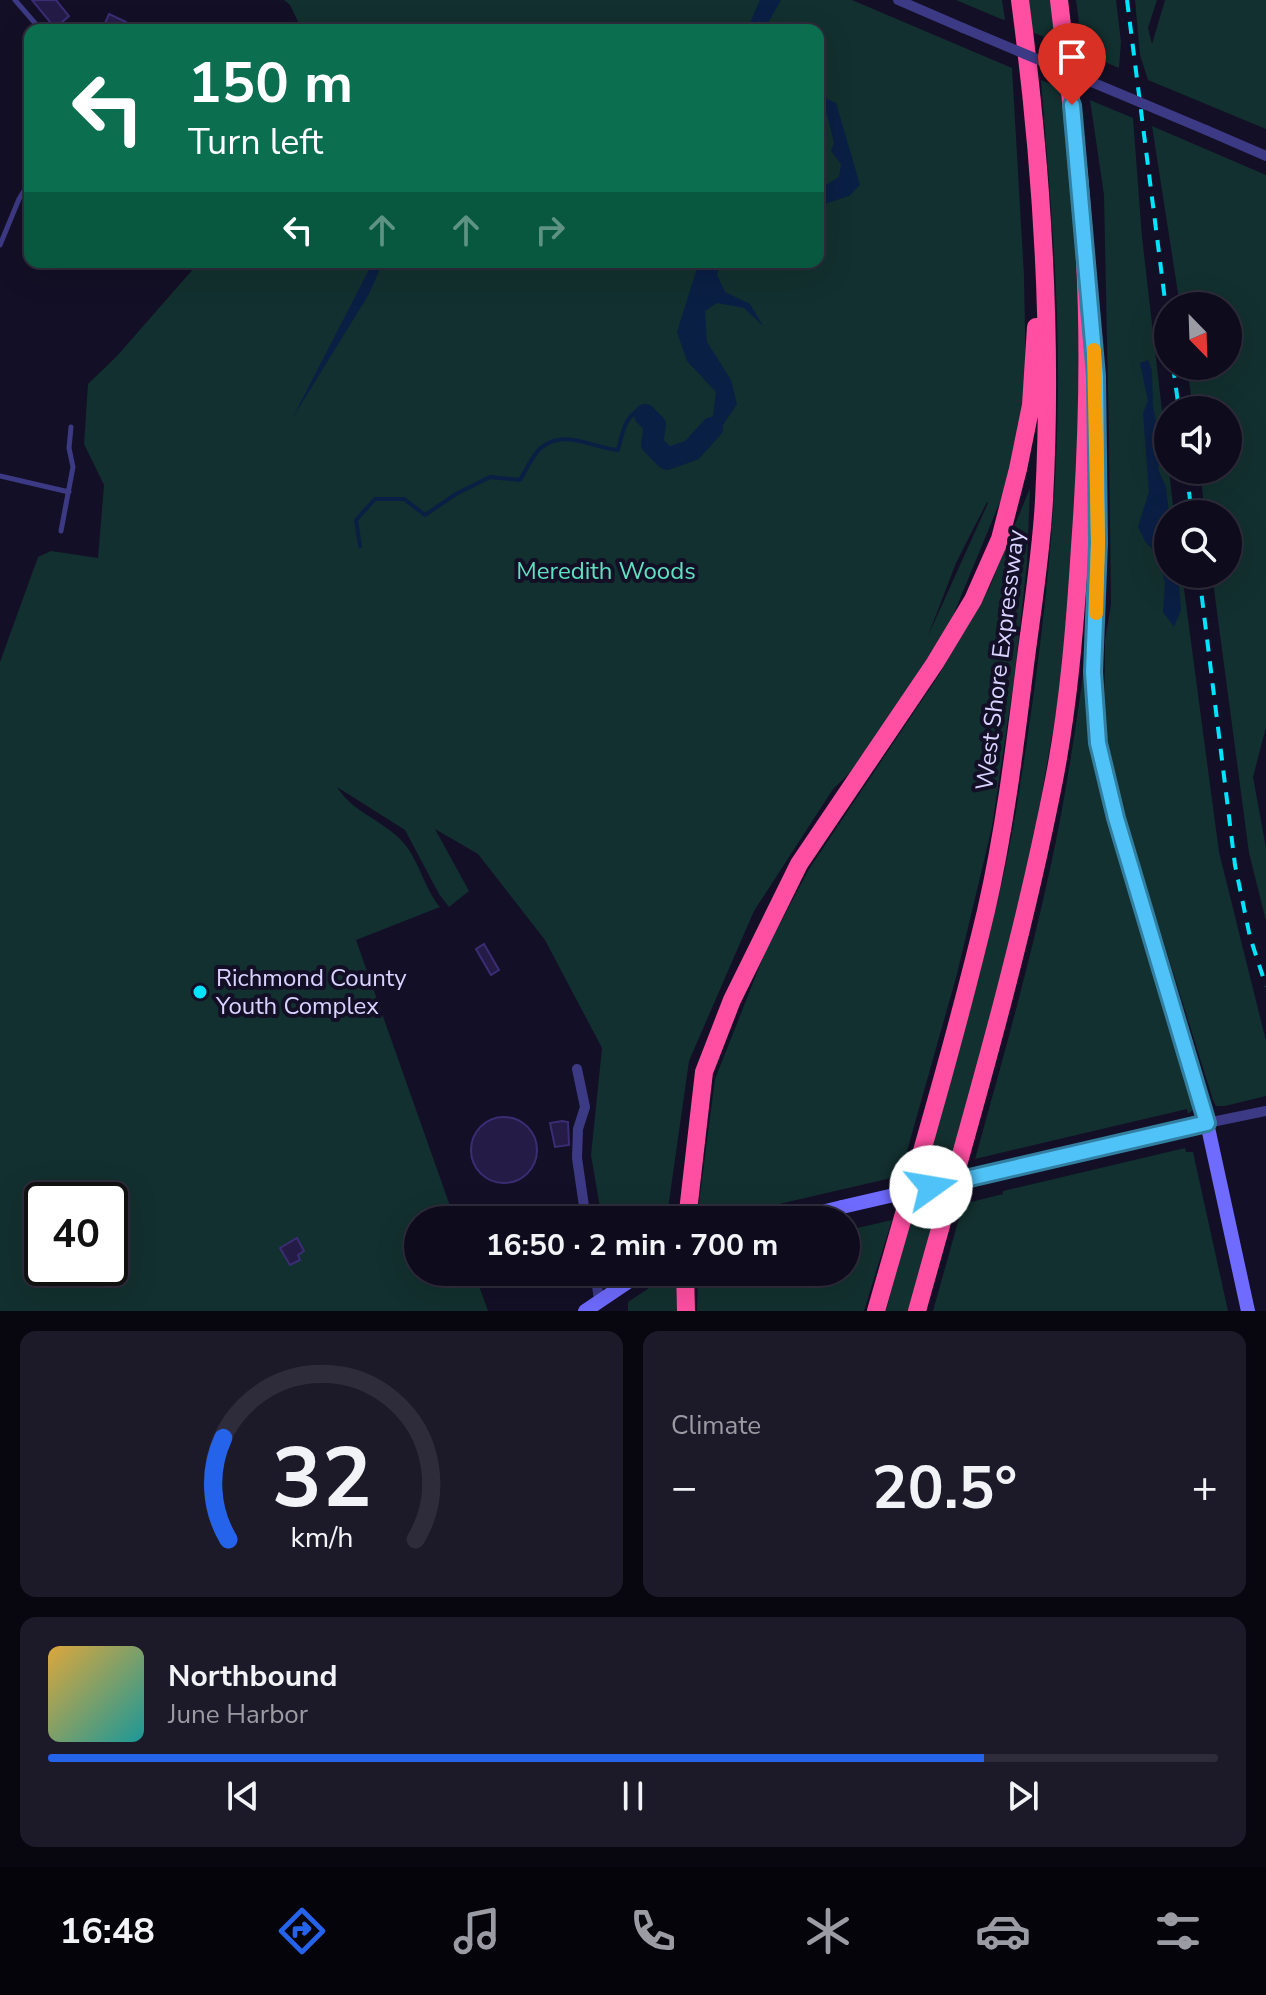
<!DOCTYPE html>
<html lang="en">
<head>
<meta charset="utf-8">
<style>
  :root { --surface:#0e0b1c; --page:#1c1929; --text:#f1f3f6; --muted:#9b9ba3; --line:#2e2b3b; --accent:#2563eb }
  body { margin:0; font-family:"Nunito Sans",sans-serif; background:var(--page); color:var(--text); height:100vh; display:flex; flex-direction:column; font-size:30px; white-space:nowrap }
  * { box-sizing:border-box; margin:0 }
  p { font-size:26px; color:var(--muted) }
  .icon { flex:none; width:44px; height:44px; fill:none; stroke:currentColor; stroke-width:2; stroke-linecap:round; stroke-linejoin:round }
  .map { position:relative; height:1311px; overflow:hidden }
  .drawer { display:flex; flex-direction:column; gap:20px; padding:20px; background:#08060f; flex:1 }
  .drawer>* { flex:none }
  .hud { position:absolute; left:24px; top:24px; width:800px; height:244px; border-radius:16px; box-shadow:0 8px 32px #0002,0 0 0 2px var(--line); background:#0b6e4f; color:#fff; overflow:hidden }
  .needle { width:52px; rotate:157deg }
  .buttons { position:absolute; left:1154px; top:292px; display:grid; gap:16px }
  .buttons a { display:grid; place-items:center; width:88px; height:88px; border-radius:50%; background:var(--surface); box-shadow:0 8px 32px #0002,0 0 0 2px var(--line); font-size:40px }
  .speed { position:absolute; left:24px; top:1182px; display:flex; gap:16px; font-size:40px; font-weight:700; text-align:center }
  .speed>* { display:grid; place-content:center; width:104px; height:104px; border-radius:50%; background:var(--surface); box-shadow:0 8px 32px #0002,0 0 0 2px var(--line); line-height:1 }
  .speed .limit { border:4px solid #111; border-radius:12px; background:#fff; color:#111 }
  .pin { position:absolute; display:grid; place-items:center; width:68px; height:68px; color:#fff; margin:-82px -34px; border-radius:50% 50% 50% 0; rotate:-45deg; box-shadow:0 0 8px #0007 }
  .pin .icon { rotate:45deg }
  .me { position:absolute; width:88px; margin:-44px; rotate:77deg; stroke-linejoin:round; filter:drop-shadow(0 0 6px #0008) }
  .turn { display:flex; align-items:center; gap:28px; height:168px; padding:0 32px; font-size:36px }
  .turn .icon { width:104px; height:104px; stroke-width:2.5 }
  .turn b { display:block; font-size:56px; line-height:68px }
  .lanes { display:flex; align-items:center; height:76px; padding:0 32px; background:#0003; justify-content:center; gap:40px; direction:ltr }
  .lanes .off { opacity:.35 }
  .big { font-size:60px; font-weight:700; line-height:1.1 }
  .drawer .widget { flex:1; display:flex; flex-direction:column; justify-content:center; gap:12px; min-width:0; padding:0 28px; border-radius:16px; background:var(--page) }
  .drawer .dial { align-items:center; gap:0 }
  .dial svg { height:208px; overflow:visible; fill:none; stroke:var(--line); stroke-width:7; stroke-linecap:round; text-anchor:middle }
  .dial text { fill:var(--text); stroke:none }
  .song { display:flex; align-items:center; gap:24px }
  .cover { width:96px; height:96px; border-radius:12px; background:linear-gradient(135deg,hsl(40 70% 55%),hsl(180 70% 35%)) }
  .played { height:8px; border-radius:4px; background:linear-gradient(90deg,var(--accent) 80%,var(--line) 80%) }
  .keys { display:flex; justify-content:space-around; direction:ltr }
  .heat { display:flex; justify-content:space-between; align-items:center; font-size:44px; direction:ltr }
  .drawer .tiles { flex:1; display:grid; gap:20px; grid-template-columns:1fr 1fr }
  .widget:last-child { grid-column:span 2 }
  .trip { position:absolute; left:404px; top:1206px; width:456px; height:80px; border-radius:40px; background:var(--surface); box-shadow:0 8px 32px #0002,0 0 0 2px var(--line); font-weight:700; line-height:80px; text-align:center }
  .tab-bar { display:flex; height:128px; justify-content:space-around; align-items:center; background:#06040b; color:var(--muted) }
  .tab-bar .icon { width:56px; height:56px }
  .tab-bar .current { color:var(--accent) }
  .tab-bar b { font-size:36px; color:var(--text) }
  .map>svg:first-child { display:block }
  .green { fill:#12302f; fill-rule:evenodd }
  .water { fill:#0a1f44 }
  .lines { fill:none; stroke-linecap:round; stroke-linejoin:round }
  .stream { stroke:#0a1f44; stroke-width:4 }
  .river { stroke:#0a1f44; stroke-width:22 }
  .building { fill:#241b47; stroke:#3b2d73; stroke-width:2 }
  .lane { stroke:#3d3a85; stroke-width:5 }
  .street { stroke:#3d3a85; stroke-width:10 }
  .secondary { stroke:#6f6bff; stroke-width:14 }
  .highway { stroke:#ff4fa3; stroke-width:18 }
  .rail { stroke:#00e5ff; stroke-width:4; stroke-dasharray:12 10; stroke-linecap:butt }
  .street-bridge { stroke:#3d3a85; stroke-width:10 }
  .secondary-bridge { stroke:#6f6bff; stroke-width:14 }
  .route-casing { stroke:#337fa1; stroke-width:20 }
  .route { stroke:#4fc3f7; stroke-width:14 }
  .slow { stroke:#f59e0b; stroke-width:14 }
  .poi-dot { fill:#00e5ff; stroke:#130f26; stroke-width:3 }
  .labels { text-anchor:middle; stroke-width:8; stroke-linejoin:round; paint-order:stroke }
  .park-label { font-size:24px; fill:#5fe0c0; stroke:#130f26 }
  .street-label { font-size:24px; fill:#d9d4ff; stroke:#130f26 }
  .poi-label { font-size:24px; fill:#d9d4ff; stroke:#130f26; text-anchor:start }
</style>
</head>
<body>
<div class="map">
<svg width="1266" height="1311" viewBox="0 0 1266 1311">
  <rect width="100%" height="100%" fill="#130f26"/>
  <path class="green" d="M284 0H852L1012 68 1024 276 1026 383 1009 480 950 623 858 765 833 789 754 911 689 1061 667 1216 659 1220H602L591 1155 602 1048 545 940 478 854 435 829 469 891 449 907 439 894 405 830 337 787C352 811 379 819 399 838 419 857 423 887 440 907L356 940 455 1220H418V1272H474L488 1311H0V662L38 557 51 551 98 558 104 485 84 444 88 384 117 356 194 268 211 262H818V30H302L290 5ZM987 502 988 503 928 636 956 563ZM42 1200H110V1268H42Z
    M956 0H1002L1005 20 1001 19Z
    M1028 0H1054L1059 43 1032 32Z
    M1076 0H1116L1121 42 1119 68 1083 53Z
    M1135 0H1157L1148 28 1152 44 1165 0H1266V129L1148 80 1140 55Z
    M1041 80 1061 88 1077 252 1081 388 1074 544 1061 685 1036 826 1006 963 951 1164 926 1170C956 1053 994 936 1015 817 1038 677 1057 532 1058 389 1059 286 1049 183 1041 80Z
    M1090 100 1133 118 1142 237 1174 514H1168V574H1182L1219 852 1266 1041V1096L1225 1106H1216L1213 1100 1121 806 1104 722 1105 640 1111 604 1109 438 1104 195Z
    M1152 126 1266 175V727L1253 777 1266 848V921L1249 853 1212 574H1228V514H1205L1200 470H1228V410H1193L1187 366H1228V306H1180Z
    M1030 488 1027 564 1014 680 992 827 957 974 900 1176 710 1220 697 1218 715 1079 766 950 809 869 939 675 990 586Z
    M1092 610 1091 689 1195 1108 1188 1114 1187 1109 975 1159C1002 1062 1029 966 1050 869 1069 783 1080 696 1092 610Z
    M1185 1148 1186 1152H1193L1228 1311H933L963 1204 1003 1194V1191Z
    M937 1210 908 1311H886L910 1216Z
    M892 1220 864 1311H697L698 1272H846V1227L852 1226 853 1229Z
    M673 1275 676 1277 677 1311H628V1302L667 1276Z"/>
  <path class="water" d="M760 0H781L769 21V30H747Z
    M818 95 836 103 860 185 849 196 818 206V185H826L839 177 841 164 831 151 834 143 827 114 818 112Z
    M373 262H383L369 294 292 419Z
    M699 262H721L717 275 725 292 750 304 763 326 744 308 717 303 705 311 707 342 731 380 737 404 715 437 692 450 713 416 716 392 687 361 677 332Z
    M1148 360 1152 371 1153 406 1162 457 1158 469 1166 487 1169 514 1168 574H1178L1181 610 1174 627 1163 612 1165 583 1158 554 1146 543 1138 527 1149 492 1143 413 1148 401 1140 363Z"/>
  <g class="lines">
    <path class="stream" d="M360 546 356 520 375 499H404L425 515 456 494 490 477 520 480C526 471 533 453 542 447 566 429 592 448 618 450 622 435 624 418 639 410L645 415"/>
    <path class="river" d="M645 415 655 425 652 444 667 459 692 450 712 428"/>
  </g>
  <path class="building" d="M32 0H56L69 16 55 28Z
    M109 14 126 22 122 30H102Z
    M484 944 499 970 491 975 476 949Z
    M471 1150a33 33 0 1 1 66 0a33 33 0 1 1-66 0Z
    M562 1121 568 1122 569 1145 555 1147 550 1123Z
    M297 1238 304 1251 298 1255 300 1260 290 1265 280 1248Z"/>
  <g class="lines">
    <path class="lane" d="M15 0 41 30
      M248 25V30
      M0 245 19 199 30 181
      M0 476 69 492
      M61 531 73 467 69 448 71 427"/>
    <path class="street" d="M898 0 963 28
      M1206 130 1266 156
      M577 1069 585 1107 578 1129 577 1158 586 1220
      M1207 1123 1266 1111
      M595 1272 599 1300"/>
    <path class="secondary" d="M1019 1166 1207 1123 1248 1311
      M789 1220 842 1207
      M585 1311 643 1272"/>
    <path class="highway" d="M1097 430 1098 543 1093 672 1098 743 1116 818 1207 1123
      M687 1220 704 1072 732 1000 799 864 935 663 973 600 1000 539 1018 469 1031 405 1036 327
      M685 1272 686 1311
      M876 1311C914 1178 954 1045 986 911 1004 833 1014 753 1024 673 1031 616 1041 558 1044 500 1053 333 1042 166 1020 0
      M917 1311C966 1135 1019 959 1054 780 1069 703 1075 625 1080 547 1087 452 1090 355 1085 260 1081 173 1069 86 1059 0"/>
    <path class="rail" d="M1127 0 1168 324
      M1173 366 1179 410
      M1186 470 1192 514
      M1199 574 1235 865 1250 937 1266 986"/>
    <path class="street-bridge" d="M963 28 1206 130"/>
    <path class="secondary-bridge" d="M842 1207 1019 1166"/>
  </g>
  <g class="lines">
    <g class="route-casing">
      <path id="route" d="M931 1187 1207 1123 1116 818 1098 743 1093 672 1098 543 1096 376 1072 105"/>
    </g>
    <use href="#route" class="route"/>
    <path class="slow" d="M1094 350 1098 543 1096 613"/>
  </g>
  <circle class="poi-dot" cx="200" cy="992" r="8"/>
  <g class="labels">
    <g class="park-label">
      <text x="606" y="579">Meredith Woods</text>
    </g>
    <g class="street-label">
      <text transform="translate(1000 660) rotate(-83)" y="8">West Shore Expressway</text>
    </g>
    <g class="poi-label">
      <text x="216" y="986">Richmond County<tspan x="216" dy="28">Youth Complex</tspan></text>
    </g>
  </g>
</svg>
<div class="buttons">
<a><svg class="needle" viewBox="-14 -14 28 28"><path d="M0-13l5 13h-10z" fill="#e53935"/><path d="M0 13l5-13h-10z" fill="#9b9ba3"/></svg></a>
<a><svg class="icon" aria-label="sound" viewBox="0 0 24 24"><path d="M4 9h4l5-4v14l-5-4H4zM17 9q2 3 0 6"/></svg></a>
<a><svg class="icon" aria-label="search" viewBox="0 0 24 24"><circle cx="10" cy="10" r="6"/><path d="M15 15l6 6"/></svg></a>
</div>
<div class="speed"><div class="limit">40</div></div>
<div class="pin" style="left:1072px;top:105px;background:#d93025"><svg class="icon" aria-label="arrive" viewBox="0 0 24 24"><path d="M6 21V4h12l-3 4 3 4H6"/></svg></div>
<svg class="me" style="left:931px;top:1187px" viewBox="-20 -20 40 40"><circle r="19" fill="#fff"/><path d="M0-13L10 11 0 6-10 11z" fill="#4fc3f7"/></svg>
<div class="trip">16:50 · 2 min · 700 m</div>
<div class="hud">
<div class="turn"><svg class="icon" aria-label="left" viewBox="0 0 24 24"><path d="M17 20v-9H6M10 6l-5 5 5 5"/></svg><div><b>150 m</b>Turn left</div></div>
<div class="lanes"><svg class="icon" aria-label="left" viewBox="0 0 24 24"><path d="M17 20v-9H6M10 6l-5 5 5 5"/></svg><svg class="icon off" aria-label="ahead" viewBox="0 0 24 24"><path d="M12 20V5M6 11l6-6 6 6"/></svg><svg class="icon off" aria-label="ahead" viewBox="0 0 24 24"><path d="M12 20V5M6 11l6-6 6 6"/></svg><svg class="icon off" aria-label="right" viewBox="0 0 24 24"><path d="M7 20v-9h11M14 6l5 5-5 5"/></svg></div>
</div>
</div>
<section class="drawer">
<div class="tiles">
<div class="widget dial"><svg viewBox="0 0 100 80">
<path d="M14 69A42 42 0 1 1 86 69"/>
<path d="M14 69A42 42 0 0 1 12 30" stroke="#2563eb"/>
<text x="50" y="56" font-size="32" font-weight="700">32</text>
<text x="50" y="72" font-size="11">km/h</text>
</svg></div>
<div class="widget"><p>Climate</p>
<div class="heat"><a>−</a><b class="big">20.5°</b><a>+</a></div>
</div>
<div class="widget">
<div class="song"><i class="cover"></i><div><b>Northbound</b><p>June Harbor</p></div></div>
<div class="played"></div>
<div class="keys"><svg class="icon" aria-label="previous" viewBox="0 0 24 24"><path d="M18 5L8 12l10 7zM5 5v14"/></svg><svg class="icon" aria-label="pause" viewBox="0 0 24 24"><path d="M8 5v14M16 5v14"/></svg><svg class="icon" aria-label="next" viewBox="0 0 24 24"><path d="M6 5l10 7-10 7zM19 5v14"/></svg></div>
</div>
</div>
</section>
<nav class="tab-bar">
<b>16:48</b>
<svg class="icon current" aria-label="directions" viewBox="0 0 24 24"><path d="M12 3l9 9-9 9-9-9zM9 14v-3h6M13 9l2 2-2 2"/></svg>
<svg class="icon" aria-label="music" viewBox="0 0 24 24"><path d="M9 18V5l10-2v13"/><circle cx="6" cy="18" r="3"/><circle cx="16" cy="16" r="3"/></svg>
<svg class="icon" aria-label="phone" viewBox="0 0 24 24"><path d="M5 4h4l2 5-3 2q2 4 5 5l2-3 5 2v4C11 20 4 13 5 4z"/></svg>
<svg class="icon" aria-label="climate" viewBox="0 0 24 24"><path d="M12 3v18M4 7l16 10M4 17L20 7"/></svg>
<svg class="icon" aria-label="car" viewBox="0 0 24 24"><path d="M5 17H2v-5l4-1 3-4h7l3 4 3 1v5h-3M9 17h6M6 11h13"/><circle cx="7" cy="17" r="2"/><circle cx="17" cy="17" r="2"/></svg>
<svg class="icon" aria-label="filters" viewBox="0 0 24 24"><path d="M4 7h16M4 17h16"/><circle cx="9" cy="7" r="2"/><circle cx="15" cy="17" r="2"/></svg>
</nav>
</body>
</html>
